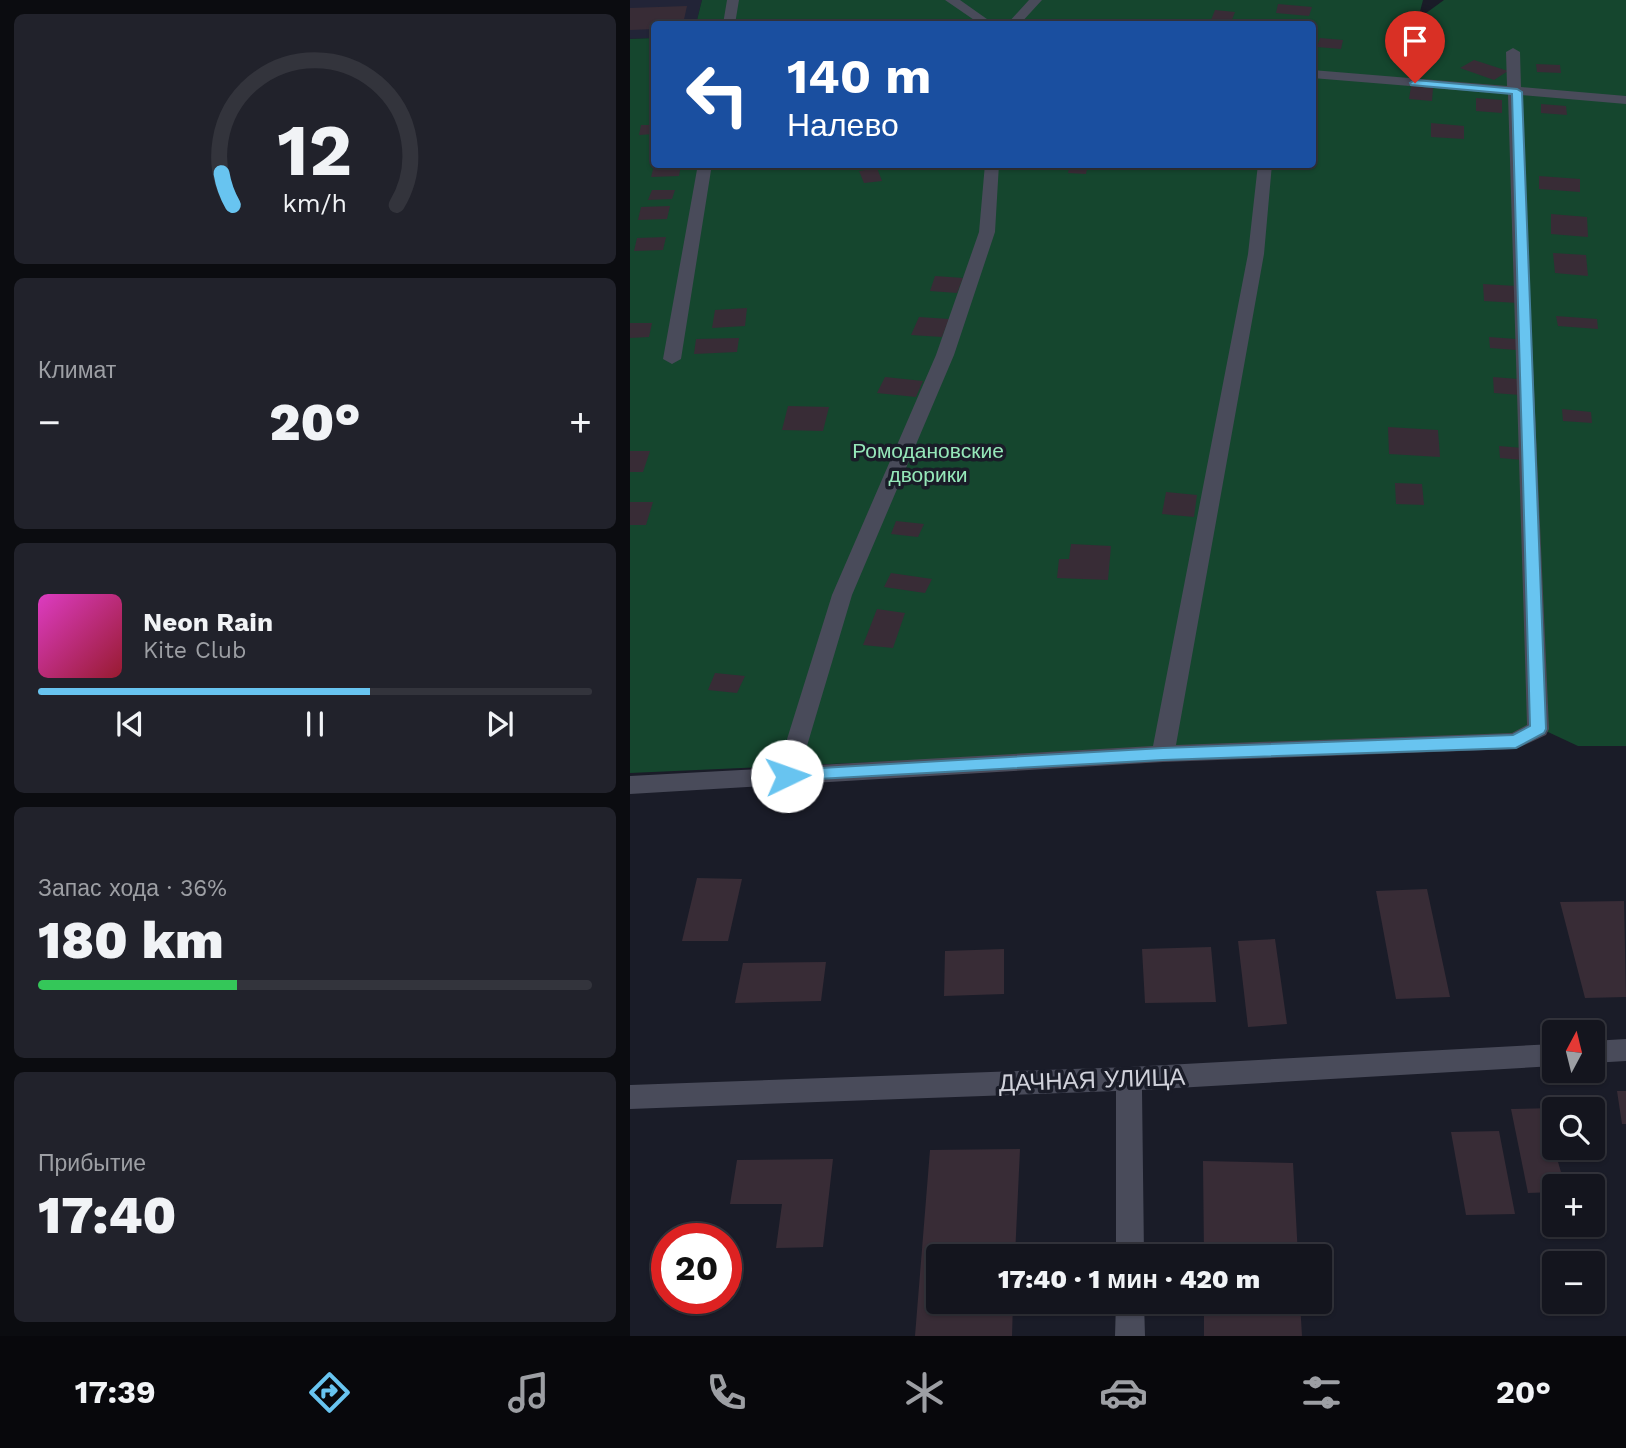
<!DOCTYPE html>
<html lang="ru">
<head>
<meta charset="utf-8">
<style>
  :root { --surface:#14151e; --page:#21222b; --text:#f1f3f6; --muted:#9d9fa4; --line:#33343c; --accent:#68c4f0 }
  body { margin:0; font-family:"Work Sans",sans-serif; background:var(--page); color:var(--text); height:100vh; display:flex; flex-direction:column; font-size:26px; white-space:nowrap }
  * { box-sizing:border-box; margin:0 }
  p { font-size:23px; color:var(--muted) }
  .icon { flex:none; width:38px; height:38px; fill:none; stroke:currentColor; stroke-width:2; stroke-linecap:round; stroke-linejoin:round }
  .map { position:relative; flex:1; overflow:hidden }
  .drawer { display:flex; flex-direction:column; gap:14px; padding:14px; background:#0b0c10; width:630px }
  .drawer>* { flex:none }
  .hud { position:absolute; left:21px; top:21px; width:665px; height:147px; border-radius:7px; box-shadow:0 2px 5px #0004,0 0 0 2px var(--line); background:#1a4fa0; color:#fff; overflow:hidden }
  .needle { width:46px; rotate:7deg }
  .tools { position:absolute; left:912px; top:1020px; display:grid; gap:14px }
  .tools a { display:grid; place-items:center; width:63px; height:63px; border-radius:7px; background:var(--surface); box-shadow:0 2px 5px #0004,0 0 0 2px var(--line); font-size:35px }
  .speed { position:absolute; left:21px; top:1223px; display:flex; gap:14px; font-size:35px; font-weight:700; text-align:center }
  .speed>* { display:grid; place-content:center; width:91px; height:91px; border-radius:50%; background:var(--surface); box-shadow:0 2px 5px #0004,0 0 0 2px var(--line); line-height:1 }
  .speed .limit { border:10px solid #d22; background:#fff; color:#111 }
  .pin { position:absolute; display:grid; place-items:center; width:60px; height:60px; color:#fff; margin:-72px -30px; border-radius:50% 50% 50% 0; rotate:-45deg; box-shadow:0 0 7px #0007 }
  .pin .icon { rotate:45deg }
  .me { position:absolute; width:77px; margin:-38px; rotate:87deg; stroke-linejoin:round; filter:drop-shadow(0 0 5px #0008) }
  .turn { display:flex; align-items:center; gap:24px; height:147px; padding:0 21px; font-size:32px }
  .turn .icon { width:91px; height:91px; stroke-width:2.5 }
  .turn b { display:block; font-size:49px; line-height:60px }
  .big { font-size:52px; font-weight:800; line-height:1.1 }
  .drawer .card { flex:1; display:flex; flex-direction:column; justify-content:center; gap:10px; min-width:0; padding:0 24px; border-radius:10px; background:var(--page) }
  .drawer .dial { align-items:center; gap:0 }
  .dial svg { height:182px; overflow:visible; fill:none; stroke:var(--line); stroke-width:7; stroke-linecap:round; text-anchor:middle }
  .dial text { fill:var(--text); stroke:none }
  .song { display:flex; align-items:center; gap:21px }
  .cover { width:84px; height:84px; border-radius:10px; background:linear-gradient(135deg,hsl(310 70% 55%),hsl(350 70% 35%)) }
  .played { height:7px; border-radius:4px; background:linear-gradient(90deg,var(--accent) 60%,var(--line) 60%) }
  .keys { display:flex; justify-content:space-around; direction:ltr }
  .heat { display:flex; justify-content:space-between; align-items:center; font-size:38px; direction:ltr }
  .charge { height:10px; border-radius:5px; background:linear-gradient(90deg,#34c759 36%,var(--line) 0) }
  .trip { position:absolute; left:296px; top:1244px; width:406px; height:70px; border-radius:7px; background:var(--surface); box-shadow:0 2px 5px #0004,0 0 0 2px var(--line); font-weight:800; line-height:70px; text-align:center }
  .dock { display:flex; height:112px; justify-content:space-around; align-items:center; background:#08080c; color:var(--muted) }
  .dock .icon { width:49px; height:49px }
  .dock .current { color:var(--accent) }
  .dock b { font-size:32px; color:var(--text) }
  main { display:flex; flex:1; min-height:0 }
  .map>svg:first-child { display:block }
  .built { fill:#222437 }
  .green { fill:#15462e }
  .building { fill:#382c36 }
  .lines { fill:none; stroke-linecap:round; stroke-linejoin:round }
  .minor { fill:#494b5a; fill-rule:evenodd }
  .route { fill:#68c4f0; stroke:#447f9c; stroke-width:2 }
  .labels { text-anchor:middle; stroke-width:7; stroke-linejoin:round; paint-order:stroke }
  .park-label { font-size:21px; fill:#95e7b9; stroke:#1a1c28 }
  .near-street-label { font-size:24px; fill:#d0d1da; stroke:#1a1c28 }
</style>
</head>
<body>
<main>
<section class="drawer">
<div class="card dial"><svg viewBox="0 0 100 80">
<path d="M14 69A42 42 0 1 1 86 69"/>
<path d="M14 69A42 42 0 0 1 9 55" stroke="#68c4f0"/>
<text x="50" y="56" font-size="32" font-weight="700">12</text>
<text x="50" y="72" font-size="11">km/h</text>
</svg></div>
<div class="card"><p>Климат</p>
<div class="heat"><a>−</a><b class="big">20°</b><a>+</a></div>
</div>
<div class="card">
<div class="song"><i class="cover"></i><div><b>Neon Rain</b><p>Kite Club</p></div></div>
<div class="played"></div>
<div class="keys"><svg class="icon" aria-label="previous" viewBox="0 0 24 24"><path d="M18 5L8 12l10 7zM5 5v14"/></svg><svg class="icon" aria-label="pause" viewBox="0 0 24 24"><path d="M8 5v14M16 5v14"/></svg><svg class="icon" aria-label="next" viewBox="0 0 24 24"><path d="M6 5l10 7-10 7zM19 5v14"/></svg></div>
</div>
<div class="card"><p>Запас хода · 36%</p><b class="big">180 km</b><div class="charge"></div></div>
<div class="card"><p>Прибытие</p><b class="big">17:40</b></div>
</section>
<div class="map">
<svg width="996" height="1336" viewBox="0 0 996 1336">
  <rect width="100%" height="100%" fill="#1a1c28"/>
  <path class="built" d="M0 0H72L66 24H24V38L0 39Z"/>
  <path class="green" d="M72 0H793L788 19 814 0H996V746H948L918 732 0 773V39L24 38V164H682V24H66Z"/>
  <path class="building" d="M648 4 682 7 679 16 646 13Z
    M57 6 53 24H24V29L0 30V8Z
    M585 10 605 12 601 22 581 20Z
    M170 21V24H125V22Z
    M690 38 713 40 711 49 687 47Z
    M844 60 878 71 864 80 830 68Z
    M906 64 930 65 931 73 907 72Z
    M781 86 803 88 802 101 779 99Z
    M846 98 872 100V113L846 111Z
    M911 104 936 106 937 115 911 113Z
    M801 123 834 126V139L801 137Z
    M11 125H24V134L9 135Z
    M440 164H458L456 174 438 173Z
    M51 165 49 176 21 177 24 166Z
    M247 168 252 181 234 183 229 171Z
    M909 176 950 179V192L909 189Z
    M22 190H45L42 199 18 200Z
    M40 206 37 219 8 220 11 207Z
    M921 214 957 217 958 237 921 234Z
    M36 237 33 250 4 251 7 238Z
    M923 253 956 255 958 276 925 273Z
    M305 276 333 278 327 293 300 291Z
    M853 284 886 286 888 303 854 301Z
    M117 308 115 326 82 328 85 310Z
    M926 316 967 319 968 329 928 326Z
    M289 317 319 319 312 337 281 335Z
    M0 323H22L19 337 0 338Z
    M859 337 886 339V350L860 348Z
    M109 338 107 352 64 354 66 339Z
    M255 377 293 381 286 397 247 393Z
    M863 377 888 379 890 395 864 393Z
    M158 406 199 407 193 431 152 430Z
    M932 409 961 412 962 423 933 421Z
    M758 427 808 430 810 457 759 454Z
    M869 446 893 448V460L870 458Z
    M0 451H20L13 472H0Z
    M765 483 792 484 794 505 766 504Z
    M536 492 567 495 564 517 532 514Z
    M0 502H23L16 525H0Z
    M266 521 294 524 288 537 261 534Z
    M441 544 481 546 478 580 427 578 429 559H439Z
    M261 573 302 579 295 593 254 587Z
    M247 609 275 613 263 648 233 645Z
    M85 673 115 676 107 693 78 690Z
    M67 878 112 879 98 941H52Z
    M797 889 820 997 766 999 746 891Z
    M994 901 996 997 955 998 930 902Z
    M645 939 657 1024 618 1027 608 941Z
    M581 947 586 1002 515 1003 512 949Z
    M374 949V994L314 996 315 951Z
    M196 962 191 1001 105 1003 113 963Z
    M987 1091H996V1124H992Z
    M924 1108V1148L935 1186H924V1192L898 1193 881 1109Z
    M869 1131 885 1214 836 1215 821 1132Z
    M390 1149 385 1256H308V1302H383L382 1336H285L300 1150Z
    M203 1159 193 1247 146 1248 152 1204H100L107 1160Z
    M573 1161 663 1163 668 1256H574Z
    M574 1302H670L672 1336H574Z"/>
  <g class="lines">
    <path class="minor" d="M97 0H109L105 24H93Z
      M315 0H330L364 24H350Z
      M399 0H412L390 24H377Z
      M883 48 890 52 891 87 996 96V104L891 95 919 729 916 735 886 749 533 762 0 794V776L148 768 202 595 306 355 349 232 355 164H369L365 232 324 355 222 595 171 766 523 746 618 254 628 164H642L634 254 546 745 882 733 897 725 878 94 682 78V70L877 86 876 52Z
      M68 164H82L51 359 42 364 33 359Z
      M996 1039V1061L962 1063V1041Z
      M924 1044V1066L512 1090 514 1256H486V1091L0 1109V1085L499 1067Z
      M486 1302H514L515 1336H485Z"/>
  </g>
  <path class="route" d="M785 80 887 89 892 92 916 729 914 733 886 748 533 760 151 781 148 776 151 772 157 770 533 748 883 735 900 726 882 94 781 85 780 83Z"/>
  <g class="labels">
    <g class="park-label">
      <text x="298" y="458">Ромодановские<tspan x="298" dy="24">дворики</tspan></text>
    </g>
    <g class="near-street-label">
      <text transform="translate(462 1080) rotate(-2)" y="8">ДАЧНАЯ УЛИЦА</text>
    </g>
  </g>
</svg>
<div class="tools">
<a><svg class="needle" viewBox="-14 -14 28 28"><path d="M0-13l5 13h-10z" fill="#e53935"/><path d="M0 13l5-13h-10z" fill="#9d9fa4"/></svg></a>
<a><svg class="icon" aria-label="search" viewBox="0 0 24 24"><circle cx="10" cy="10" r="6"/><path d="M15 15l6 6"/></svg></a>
<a>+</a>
<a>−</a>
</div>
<div class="speed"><div class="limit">20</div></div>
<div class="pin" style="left:785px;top:83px;background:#d93025"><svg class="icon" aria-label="arrive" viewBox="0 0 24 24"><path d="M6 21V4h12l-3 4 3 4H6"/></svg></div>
<svg class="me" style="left:157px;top:776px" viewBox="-20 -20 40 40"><circle r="19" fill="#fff"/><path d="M0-13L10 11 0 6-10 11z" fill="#68c4f0"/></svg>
<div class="trip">17:40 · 1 мин · 420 m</div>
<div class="hud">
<div class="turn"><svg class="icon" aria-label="left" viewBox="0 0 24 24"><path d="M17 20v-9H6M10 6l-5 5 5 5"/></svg><div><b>140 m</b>Налево</div></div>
</div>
</div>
</main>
<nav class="dock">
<b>17:39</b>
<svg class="icon current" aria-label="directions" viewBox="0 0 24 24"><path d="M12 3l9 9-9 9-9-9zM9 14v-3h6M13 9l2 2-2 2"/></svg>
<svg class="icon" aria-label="music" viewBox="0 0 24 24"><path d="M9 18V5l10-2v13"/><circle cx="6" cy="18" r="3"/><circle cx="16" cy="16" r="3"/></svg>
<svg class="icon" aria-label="phone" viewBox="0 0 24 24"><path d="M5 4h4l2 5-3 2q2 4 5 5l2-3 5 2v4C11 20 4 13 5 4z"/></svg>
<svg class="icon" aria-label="climate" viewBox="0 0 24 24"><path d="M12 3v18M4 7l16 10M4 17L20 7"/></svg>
<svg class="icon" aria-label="car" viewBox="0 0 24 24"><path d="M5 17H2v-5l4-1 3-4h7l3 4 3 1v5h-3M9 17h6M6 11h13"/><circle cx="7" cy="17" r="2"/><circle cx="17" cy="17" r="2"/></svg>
<svg class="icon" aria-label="filters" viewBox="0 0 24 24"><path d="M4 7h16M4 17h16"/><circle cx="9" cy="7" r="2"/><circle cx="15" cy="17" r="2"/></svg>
<b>20°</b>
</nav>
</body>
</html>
